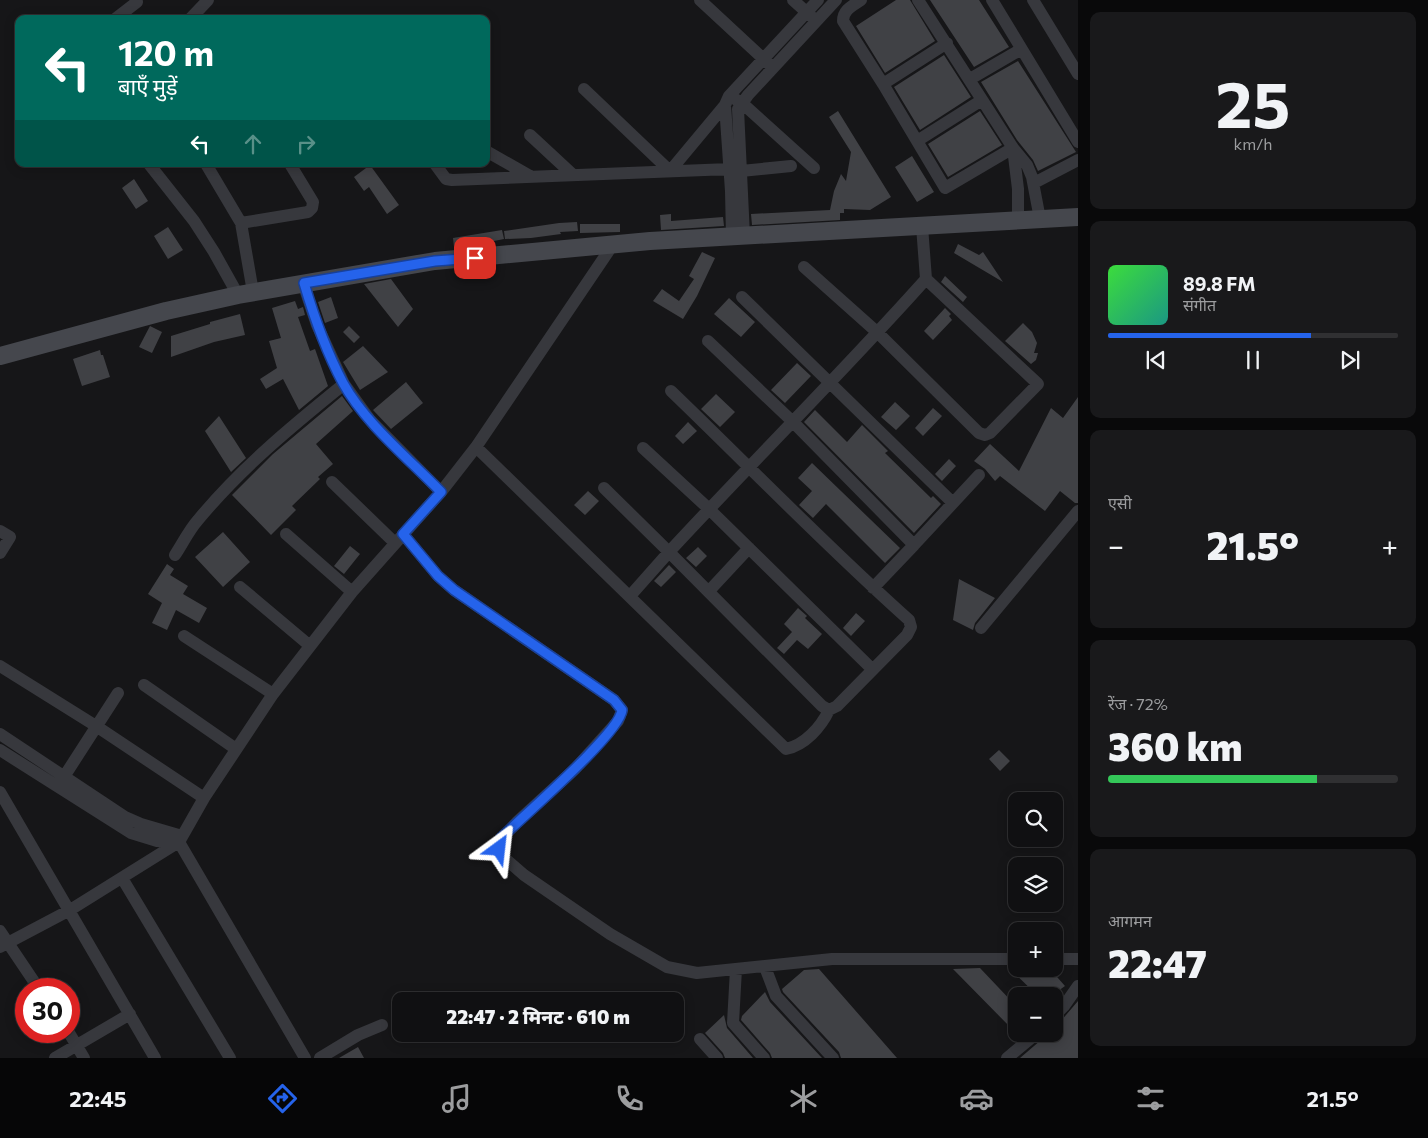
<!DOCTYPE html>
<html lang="hi">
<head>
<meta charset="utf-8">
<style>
  :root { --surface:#101012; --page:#19191b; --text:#f1f3f6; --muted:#9c9d9f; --line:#303032; --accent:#2563eb }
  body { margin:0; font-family:Commissioner,"Noto Sans Devanagari",sans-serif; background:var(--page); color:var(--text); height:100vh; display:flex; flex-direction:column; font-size:19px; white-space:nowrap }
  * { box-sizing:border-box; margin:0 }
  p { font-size:16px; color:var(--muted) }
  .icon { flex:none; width:28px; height:28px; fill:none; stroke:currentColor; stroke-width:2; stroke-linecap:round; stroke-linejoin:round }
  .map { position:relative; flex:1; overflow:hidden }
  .drawer { display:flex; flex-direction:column; gap:12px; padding:12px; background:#09090a; width:350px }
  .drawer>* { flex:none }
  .guide { position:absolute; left:15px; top:15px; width:475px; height:152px; border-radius:10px; box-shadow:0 2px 12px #0003,0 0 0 1px var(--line); background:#00695c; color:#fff; overflow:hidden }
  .buttons { position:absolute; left:1008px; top:792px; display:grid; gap:10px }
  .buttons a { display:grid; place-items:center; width:55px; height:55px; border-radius:10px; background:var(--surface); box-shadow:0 2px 12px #0003,0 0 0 1px var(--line); font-size:25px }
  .speed { position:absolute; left:15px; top:978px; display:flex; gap:10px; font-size:25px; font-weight:700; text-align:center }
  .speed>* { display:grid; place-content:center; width:65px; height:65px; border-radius:50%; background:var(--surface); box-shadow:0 2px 12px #0003,0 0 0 1px var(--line); line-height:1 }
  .speed .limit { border:8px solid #d22; background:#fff; color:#111 }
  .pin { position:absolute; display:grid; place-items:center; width:42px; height:42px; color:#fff; margin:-21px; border-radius:10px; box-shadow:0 2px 8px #0006 }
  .me { position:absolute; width:55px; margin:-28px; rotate:30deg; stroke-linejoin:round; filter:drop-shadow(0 0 4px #0008) }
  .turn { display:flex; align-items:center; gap:18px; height:105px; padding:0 20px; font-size:22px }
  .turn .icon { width:65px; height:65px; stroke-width:2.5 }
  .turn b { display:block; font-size:35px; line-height:42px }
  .lanes { display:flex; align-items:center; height:48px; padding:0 20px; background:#0003; justify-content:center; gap:25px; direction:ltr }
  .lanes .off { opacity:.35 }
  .big { font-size:38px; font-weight:800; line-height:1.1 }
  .drawer .tile { flex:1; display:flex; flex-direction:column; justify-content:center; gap:8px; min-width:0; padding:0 18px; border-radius:10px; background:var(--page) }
  .drawer .dial { align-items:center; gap:0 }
  .dial b { font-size:65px; line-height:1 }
  .song { display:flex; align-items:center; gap:15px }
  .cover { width:60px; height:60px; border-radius:8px; background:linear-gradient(135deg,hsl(120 70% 55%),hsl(170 70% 35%)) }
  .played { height:5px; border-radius:2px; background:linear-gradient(90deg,var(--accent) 70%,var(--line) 70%) }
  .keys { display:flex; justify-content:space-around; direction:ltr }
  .heat { display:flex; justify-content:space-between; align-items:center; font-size:28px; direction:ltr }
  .charge { height:8px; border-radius:4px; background:linear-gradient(90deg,#34c759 72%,var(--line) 0) }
  .trip { position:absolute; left:392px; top:992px; width:292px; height:50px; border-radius:10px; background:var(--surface); box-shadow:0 2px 12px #0003,0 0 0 1px var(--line); font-weight:800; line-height:50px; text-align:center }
  .dock { display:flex; height:80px; justify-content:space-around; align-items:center; background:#060607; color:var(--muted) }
  .dock .icon { width:35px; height:35px }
  .dock .on { color:var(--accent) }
  .dock b { font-size:22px; color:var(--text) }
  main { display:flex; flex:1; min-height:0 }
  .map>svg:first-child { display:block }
  .building { fill:#404145 }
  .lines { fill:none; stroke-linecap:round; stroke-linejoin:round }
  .street { stroke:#37383d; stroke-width:12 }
  .secondary { stroke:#45474d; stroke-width:18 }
  .route-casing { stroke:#184099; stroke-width:12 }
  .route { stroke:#2563eb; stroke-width:9 }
</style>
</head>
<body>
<main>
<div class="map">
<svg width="1078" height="1058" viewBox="0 0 1078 1058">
  <rect width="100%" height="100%" fill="#161618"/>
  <path class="building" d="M896 0H910L935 41 885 73 856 26Z
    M930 0H979L1009 47 974 67Z
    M944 55 971 97 920 130 894 87Z
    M1018 61 1076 152 1038 171 1033 160 1017 140 981 82Z
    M838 111 891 197 870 210 844 209V213H840V220L752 225 751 214 830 210 834 191 841 174 846 181 851 152 829 117Z
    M980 111 1002 145 948 177 928 144Z
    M912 156 934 192 917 202 895 167Z
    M370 165 399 205 387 214 369 187 364 191 354 177Z
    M134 179 148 201 136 209 122 188Z
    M671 214V221L723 217 724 226 661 230 660 215Z
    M577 222 578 231 560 232 561 234 531 238 505 239 504 231 559 223Z
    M580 224H620V232L580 233Z
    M168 227 183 250 168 259 154 236Z
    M502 230 504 239 479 244V243L454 247 453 238Z
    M958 244 979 255 983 252 1003 282 954 253Z
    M702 252 715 258 697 296 683 319 653 301 662 289 679 301 694 279 689 276Z
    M945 276 967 297 963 302 941 282Z
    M391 279 413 309 398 327 364 284Z
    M331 297 338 318 325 323 318 302Z
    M729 298 755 322 741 337 714 314Z
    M295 301 298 309 303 307 305 315 298 317 310 351 315 349 328 386 299 410 283 379 266 389 260 379 277 368 269 341 281 338 272 308Z
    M945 308 951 314 949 316 952 320 933 340 924 331Z
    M240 314 245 335 214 342 171 357V336L210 324V322Z
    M1023 323 1032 332 1037 343 1034 353H1038L1036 360 1031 364 1005 341Z
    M150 326 162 332 152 353 139 347Z
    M349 326 360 337 354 343 343 332Z
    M363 346 388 372 360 390 343 362Z
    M100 350 101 355H103L110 377 82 386 73 359Z
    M797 363 811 376 785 403 771 390Z
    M406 382 423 403 391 429 373 410Z
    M716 394 735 412 720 427 701 409Z
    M342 396 353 411 316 444 333 464 318 477 320 479 292 506 296 510 271 535 232 495 273 454Z
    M1078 397V503H1075L1060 491 1045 511 1000 476 995 481 985 469 974 461 990 444 1019 471 1051 408 1063 418Z
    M895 402 910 416 896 430 881 417Z
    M933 408 942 416 923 436 915 428Z
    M815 410 847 442 862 425 888 451 885 453 931 498 933 496 941 504 914 533 804 422Z
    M219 416 246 458 231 472 205 431Z
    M688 422 697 431 683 444 675 436Z
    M949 459 956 466 942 481 935 474Z
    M812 463 900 548 885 563 826 504 813 518 799 505 812 491 798 478Z
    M588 491 599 501 585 515 574 505Z
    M223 532 250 562 223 587 195 557Z
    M350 546 360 554 344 574 334 566Z
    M698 547 707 556 696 567 686 558Z
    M167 564 174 569 170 575 188 586 183 594 207 608 199 623 176 610 167 630 152 623 162 603 148 594Z
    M669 565 676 572 661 587 654 581Z
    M959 579 995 598 975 623 973 630 953 620Z
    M798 608 807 616 805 618 822 634 808 649 797 640 784 654 777 648 792 632 784 624Z
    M856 613 865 621 851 636 843 628Z
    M999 750 1010 761 1000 771 989 759Z
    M980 968 1016 1006V1023L1011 1028 953 969Z
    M819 969 897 1058H841L839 1052 783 992 782 989 804 970Z
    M1010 969H1033L1038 974 1044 969H1050L1065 986 1051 996H1038Z
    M765 992 770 1002 822 1058H772L770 1053 741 1020 742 1016Z
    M1078 1001V1058H1020L1041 1040 1044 1034H1054V1024L1060 1022Z
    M724 1015 727 1028 753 1058H725L723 1053 705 1033Z
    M358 1047 364 1058H339Z"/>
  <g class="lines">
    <path class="street" d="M700 0 770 65
      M793 0 813 18
      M861 0C852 6 843 10 843 21L883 84 945 188 1013 148 1027 165 1032 177 1040 219
      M918 0 1013 148 1018 189V220
      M992 0 1078 142
      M1033 0 1078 74
      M115 19 137 2
      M190 19 208 0
      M970 79 1020 50
      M883 84 947 43
      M584 89 670 171 725 105
      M735 99 742 103 814 168
      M530 135 572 174
      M917 141 982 100
      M486 151 530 176
      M149 164 194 221 214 252 238 295
      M206 164 241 223 253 292
      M435 164 446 179 452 180 730 169
      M741 171 791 166
      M1034 183 1078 160
      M241 223 308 212 312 208 313 202 290 164
      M744 236 738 109 748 95 836 0
      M732 237 731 191 725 105 729 96 818 0
      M804 267 878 333 979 433 985 435 990 433 1038 384 926 279 922 226
      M303 283 317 325 344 384
      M742 297 953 503
      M708 341 793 422 914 545 873 588
      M671 391C750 467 827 547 909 620L911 627 907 635 837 706 829 710 822 706 669 552C754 460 843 372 926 279
      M476 447 786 749C805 745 821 727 829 710
      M643 448 709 509 872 669
      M332 482 395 543
      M604 488 669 552 630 596
      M0 531 10 537 0 553
      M286 534 352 592
      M403 534 438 576 454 590 614 700 622 710 618 721 575 769 517 822 499 842 501 855 524 875 610 934 667 967 697 973 832 959H1016
      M914 545 979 475
      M175 555C183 543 189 530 198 520 241 468 292 426 344 384L370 420 441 492
      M240 587 309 645
      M709 591 749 548
      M981 628 1078 511
      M0 666 96 726 204 798
      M144 685 236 749
      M273 694 352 592 441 492 476 447 612 246
      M0 734 125 817 141 824 182 836
      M0 750 131 833 157 841 179 842 305 1058
      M60 783 118 693
      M0 792 155 1058
      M122 878 230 1058
      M0 931 39 989
      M0 947 70 910 179 842 204 798 273 694 184 636
      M1054 959H1078
      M765 967 776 996 833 1058
      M736 969 733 1023 764 1058
      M1054 1016 1064 1006 1078 986
      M68 1031 84 1058
      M700 1039 717 1058
      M55 1058 130 1014
      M320 1058 358 1035 382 1025
      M1007 1058 1036 1034"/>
    <path class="secondary" d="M0 356 166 311 238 295 435 261 650 241 1078 217"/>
  </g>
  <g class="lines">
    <g class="route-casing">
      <path id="route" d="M475 258 435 261 304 283C314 317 326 351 343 383 365 423 409 459 441 492L403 534 438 576 454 590 614 700 622 710C620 733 522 817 501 838L499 842V849"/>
    </g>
    <use href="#route" class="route"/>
  </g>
</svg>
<div class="buttons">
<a><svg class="icon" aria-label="search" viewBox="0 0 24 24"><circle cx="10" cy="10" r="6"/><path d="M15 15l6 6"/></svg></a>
<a><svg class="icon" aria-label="layers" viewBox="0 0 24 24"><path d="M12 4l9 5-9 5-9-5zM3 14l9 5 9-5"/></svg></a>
<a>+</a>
<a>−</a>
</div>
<div class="speed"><div class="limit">30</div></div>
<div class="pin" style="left:475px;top:258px;background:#d93025"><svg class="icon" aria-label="arrive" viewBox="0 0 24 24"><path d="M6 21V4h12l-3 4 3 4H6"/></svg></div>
<svg class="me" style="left:499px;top:849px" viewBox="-20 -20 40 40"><path d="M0-17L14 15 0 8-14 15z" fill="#2563eb" stroke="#fff" stroke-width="4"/></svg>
<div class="trip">22:47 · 2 मिनट · 610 m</div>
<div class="guide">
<div class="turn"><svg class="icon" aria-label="left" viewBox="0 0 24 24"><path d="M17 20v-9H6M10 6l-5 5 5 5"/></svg><div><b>120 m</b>बाएँ मुड़ें</div></div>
<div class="lanes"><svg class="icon" aria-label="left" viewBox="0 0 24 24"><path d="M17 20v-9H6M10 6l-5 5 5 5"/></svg><svg class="icon off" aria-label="ahead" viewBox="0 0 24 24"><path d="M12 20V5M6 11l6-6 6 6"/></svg><svg class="icon off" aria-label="right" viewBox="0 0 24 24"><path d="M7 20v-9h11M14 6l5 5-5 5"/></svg></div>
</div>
</div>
<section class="drawer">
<div class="tile dial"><b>25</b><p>km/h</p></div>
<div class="tile">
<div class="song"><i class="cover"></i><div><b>89.8 FM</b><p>संगीत</p></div></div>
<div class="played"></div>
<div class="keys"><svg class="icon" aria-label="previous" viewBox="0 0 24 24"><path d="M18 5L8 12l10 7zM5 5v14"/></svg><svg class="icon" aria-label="pause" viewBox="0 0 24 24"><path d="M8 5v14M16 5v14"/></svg><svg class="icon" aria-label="next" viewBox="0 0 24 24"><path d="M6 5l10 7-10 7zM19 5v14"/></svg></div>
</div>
<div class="tile"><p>एसी</p>
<div class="heat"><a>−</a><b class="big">21.5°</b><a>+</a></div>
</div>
<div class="tile"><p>रेंज · 72%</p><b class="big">360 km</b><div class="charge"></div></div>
<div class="tile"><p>आगमन</p><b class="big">22:47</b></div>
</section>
</main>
<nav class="dock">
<b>22:45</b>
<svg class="icon on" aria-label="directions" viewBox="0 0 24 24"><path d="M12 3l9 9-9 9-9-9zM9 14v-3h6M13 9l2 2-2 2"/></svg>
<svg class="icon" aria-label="music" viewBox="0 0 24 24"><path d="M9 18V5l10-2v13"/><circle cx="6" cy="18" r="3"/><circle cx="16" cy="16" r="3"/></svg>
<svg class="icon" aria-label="phone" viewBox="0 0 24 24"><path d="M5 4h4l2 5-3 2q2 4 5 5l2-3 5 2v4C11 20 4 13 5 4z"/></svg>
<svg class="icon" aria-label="climate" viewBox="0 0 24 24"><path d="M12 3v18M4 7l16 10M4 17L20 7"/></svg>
<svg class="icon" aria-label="car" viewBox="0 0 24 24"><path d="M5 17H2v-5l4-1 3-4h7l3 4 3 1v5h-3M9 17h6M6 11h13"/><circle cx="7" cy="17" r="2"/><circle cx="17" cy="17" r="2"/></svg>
<svg class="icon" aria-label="filters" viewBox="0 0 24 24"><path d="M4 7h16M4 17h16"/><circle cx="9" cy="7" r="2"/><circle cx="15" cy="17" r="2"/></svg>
<b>21.5°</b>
</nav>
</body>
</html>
